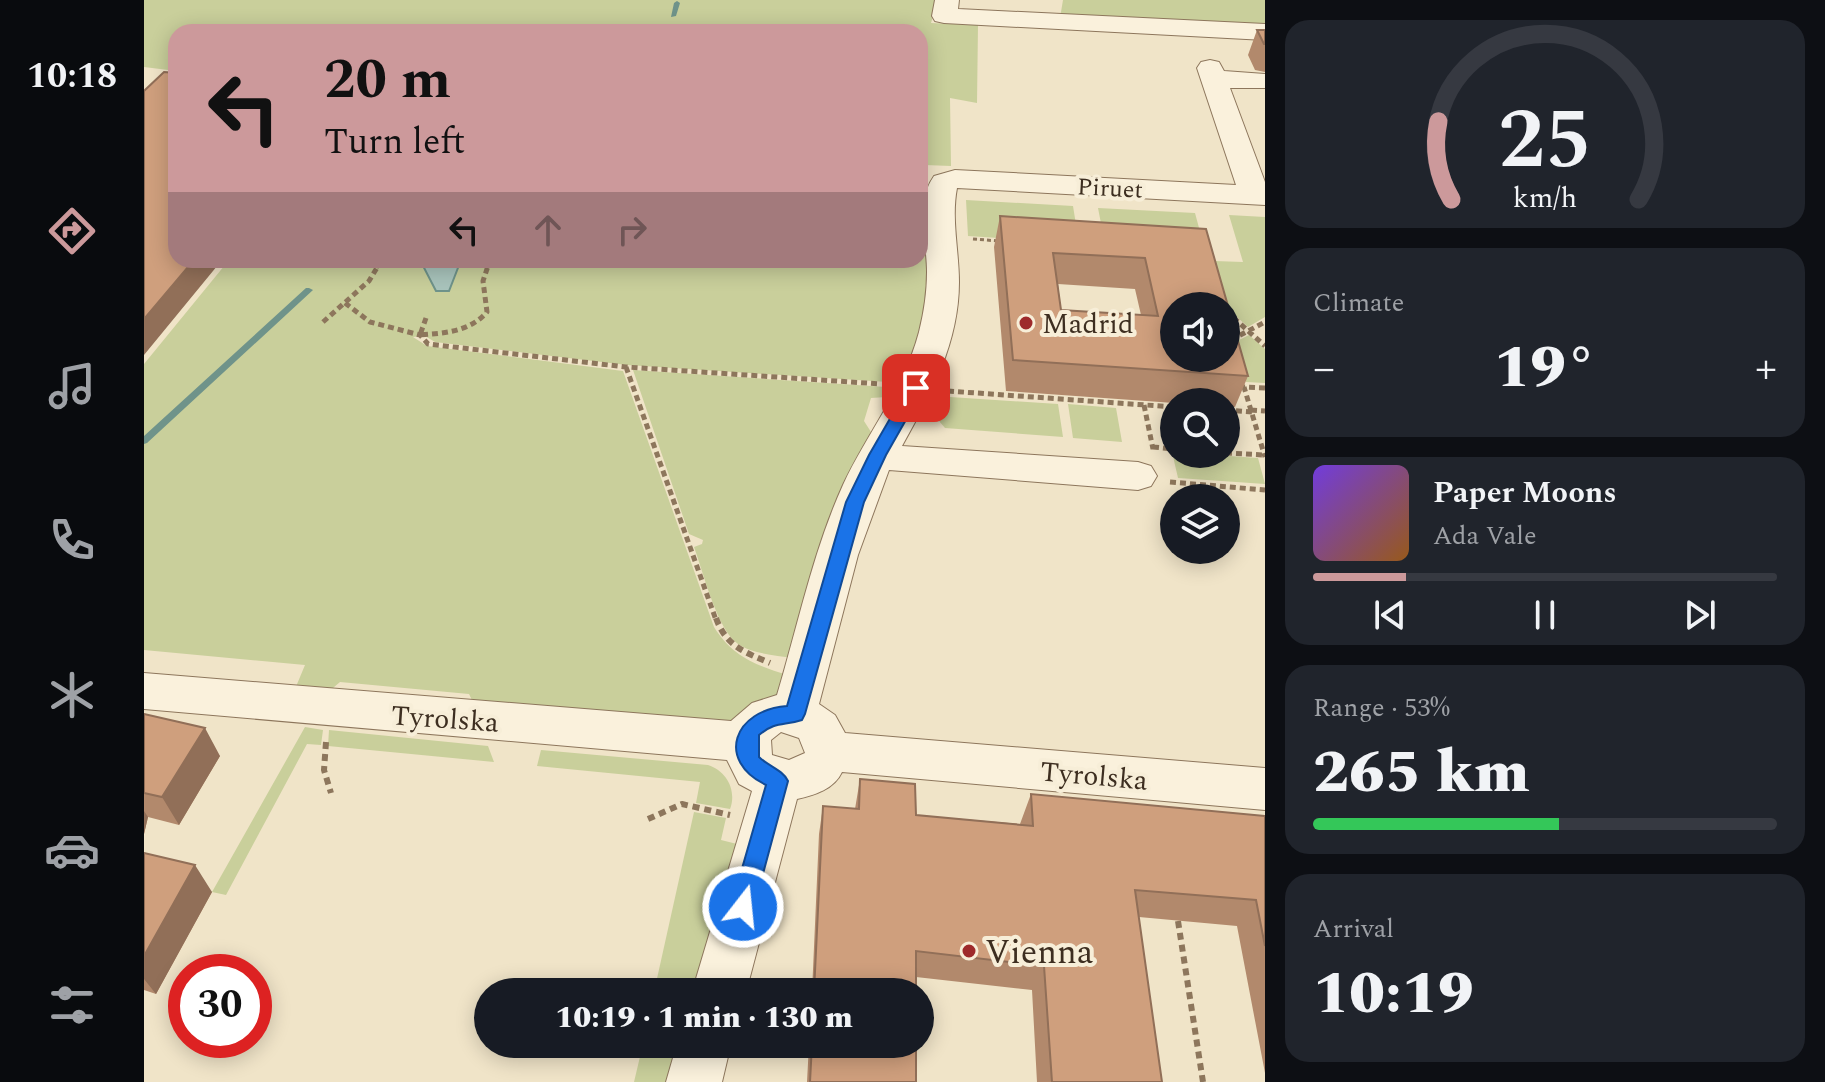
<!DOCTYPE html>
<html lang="en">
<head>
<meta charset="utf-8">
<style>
  :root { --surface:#171b24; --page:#20242c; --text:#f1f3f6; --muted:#9ea1a6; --line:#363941; --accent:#cc999b }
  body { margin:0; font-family:Spectral,serif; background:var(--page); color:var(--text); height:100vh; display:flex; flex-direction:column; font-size:30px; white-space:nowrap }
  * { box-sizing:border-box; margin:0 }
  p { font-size:26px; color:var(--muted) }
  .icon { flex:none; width:44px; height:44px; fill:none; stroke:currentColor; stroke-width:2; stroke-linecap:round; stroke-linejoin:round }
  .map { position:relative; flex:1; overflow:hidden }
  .sheet { display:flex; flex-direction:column; gap:20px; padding:20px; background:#0d0f14; width:560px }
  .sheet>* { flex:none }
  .top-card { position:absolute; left:24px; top:24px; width:760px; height:244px; border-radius:24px; box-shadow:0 4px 20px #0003; background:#cc999b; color:#111; overflow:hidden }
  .controls { position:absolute; left:1016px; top:292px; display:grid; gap:16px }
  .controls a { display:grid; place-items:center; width:80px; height:80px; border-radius:50%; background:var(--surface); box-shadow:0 4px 20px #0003; font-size:40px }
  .speed { position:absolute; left:24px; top:954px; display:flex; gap:16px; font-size:40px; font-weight:700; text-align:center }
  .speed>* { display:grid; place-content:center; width:104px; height:104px; border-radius:50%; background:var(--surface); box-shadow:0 4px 20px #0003; line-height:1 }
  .speed .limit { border:12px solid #d22; background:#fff; color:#111 }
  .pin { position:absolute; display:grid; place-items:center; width:68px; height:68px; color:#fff; margin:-34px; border-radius:16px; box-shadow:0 4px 12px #0006 }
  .me { position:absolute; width:88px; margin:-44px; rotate:16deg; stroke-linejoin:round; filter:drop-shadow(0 0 6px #0008) }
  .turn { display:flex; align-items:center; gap:28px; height:168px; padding:0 24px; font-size:36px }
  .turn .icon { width:104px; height:104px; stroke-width:2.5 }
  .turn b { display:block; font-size:56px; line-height:68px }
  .lanes { display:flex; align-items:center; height:76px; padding:0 24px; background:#0003; justify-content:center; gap:40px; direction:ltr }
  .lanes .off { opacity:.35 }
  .big { font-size:60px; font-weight:800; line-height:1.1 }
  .sheet .tile { flex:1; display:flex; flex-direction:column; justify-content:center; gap:12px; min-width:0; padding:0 28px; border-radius:24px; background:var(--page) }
  .sheet .dial { align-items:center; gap:0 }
  .dial svg { height:208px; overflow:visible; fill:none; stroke:var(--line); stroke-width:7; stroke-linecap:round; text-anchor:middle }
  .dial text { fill:var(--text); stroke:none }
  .song { display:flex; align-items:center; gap:24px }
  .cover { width:96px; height:96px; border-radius:12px; background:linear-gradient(135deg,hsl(260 70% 55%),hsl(30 70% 35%)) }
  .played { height:8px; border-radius:4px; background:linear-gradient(90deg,var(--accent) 20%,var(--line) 20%) }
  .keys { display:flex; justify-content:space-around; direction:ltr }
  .heat { display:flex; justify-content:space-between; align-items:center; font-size:44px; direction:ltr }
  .charge { height:12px; border-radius:6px; background:linear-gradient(90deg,#34c759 53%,var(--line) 0) }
  .trip { position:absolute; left:330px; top:978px; width:460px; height:80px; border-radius:40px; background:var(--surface); box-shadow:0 4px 20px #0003; font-weight:800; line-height:80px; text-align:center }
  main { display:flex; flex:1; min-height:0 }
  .dock { display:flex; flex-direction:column; width:144px; justify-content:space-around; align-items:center; background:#090b0e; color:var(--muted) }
  .dock .icon { width:56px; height:56px }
  .dock .active { color:var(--accent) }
  .dock b { font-size:36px; color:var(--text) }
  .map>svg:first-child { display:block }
  .green { fill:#c9cf9b }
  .water { fill:#a9c4bc; stroke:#6f938a; stroke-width:2 }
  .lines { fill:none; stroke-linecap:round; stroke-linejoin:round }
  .stream { fill:#6f938a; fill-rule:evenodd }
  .minor-casing { stroke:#8d765c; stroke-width:2 }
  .path-far2 { stroke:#8d765c; stroke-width:3; stroke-dasharray:4 3; stroke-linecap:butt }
  .path-far1 { stroke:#8d765c; stroke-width:5; stroke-dasharray:6 4; stroke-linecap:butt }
  .path { stroke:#8d765c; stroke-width:6; stroke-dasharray:7 5; stroke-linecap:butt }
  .minor { fill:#faf1dc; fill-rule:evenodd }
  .wall { fill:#b2896c; fill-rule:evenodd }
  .shaded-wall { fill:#916f58 }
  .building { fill:#cf9f7d; stroke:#916f58; stroke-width:2; fill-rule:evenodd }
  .route { fill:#1a73e8; stroke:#114b97; stroke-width:2 }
  .poi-dot { fill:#9e2a2b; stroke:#f7eed8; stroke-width:3 }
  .labels { text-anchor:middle; stroke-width:8; stroke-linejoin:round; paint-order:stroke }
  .far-street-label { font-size:24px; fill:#3d2e20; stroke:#f7eed8 }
  .poi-label { font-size:28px; fill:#3d2e20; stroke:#f7eed8; text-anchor:start }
  .street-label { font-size:28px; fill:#3d2e20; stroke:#f7eed8 }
  .near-poi-label { font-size:34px; fill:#3d2e20; stroke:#f7eed8; text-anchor:start }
</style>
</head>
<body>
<main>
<nav class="dock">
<b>10:18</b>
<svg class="icon active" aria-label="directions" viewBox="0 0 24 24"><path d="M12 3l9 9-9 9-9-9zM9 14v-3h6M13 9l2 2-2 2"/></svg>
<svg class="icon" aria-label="music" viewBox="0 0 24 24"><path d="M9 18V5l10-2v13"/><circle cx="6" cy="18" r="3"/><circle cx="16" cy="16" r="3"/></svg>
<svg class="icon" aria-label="phone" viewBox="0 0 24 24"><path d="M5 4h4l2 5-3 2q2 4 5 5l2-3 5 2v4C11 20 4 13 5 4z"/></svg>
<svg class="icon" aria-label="climate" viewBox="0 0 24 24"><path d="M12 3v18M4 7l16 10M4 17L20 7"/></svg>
<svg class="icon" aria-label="car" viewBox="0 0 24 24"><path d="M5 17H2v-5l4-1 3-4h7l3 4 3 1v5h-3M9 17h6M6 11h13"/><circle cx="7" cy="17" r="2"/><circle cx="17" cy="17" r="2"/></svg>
<svg class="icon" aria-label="filters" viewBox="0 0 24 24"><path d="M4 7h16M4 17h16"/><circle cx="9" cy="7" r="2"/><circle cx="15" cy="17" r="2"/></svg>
</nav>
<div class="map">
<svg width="1121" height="1082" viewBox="0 0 1121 1082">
  <rect width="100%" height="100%" fill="#f0e4c8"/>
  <path class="green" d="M0 0H794L787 23 834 25 833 103 806 98 807 166 781 165 782 193H776V32H32V71L0 67Z
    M919 0H1121V28L916 18Z
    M822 200 929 206 935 243 824 236Z
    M954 208 1051 213 1061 250 961 244Z
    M1085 215 1121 217V317L1104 327 1082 307 1070 261 1099 262Z
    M776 248 785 249C785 302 775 334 759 383L483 365 291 342 281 336 269 337 283 346 479 371 570 627C588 656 611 665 643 675L631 700 593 720 573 726 338 705 328 700 325 694 196 682 183 693 151 689 161 665 0 650V364L85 260H776Z
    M1105 335 1121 349V383L1102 382 1091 342Z
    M489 370 757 388 743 397 727 398 720 421 727 432 725 441 649 658C631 655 609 654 594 644 573 630 559 571 550 547L558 544 559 540 545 534Z
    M806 397 914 404 919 437 801 428 795 421Z
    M924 404 972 408 978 442 929 438Z
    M1028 452 1114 458 1121 484 1034 478Z
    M161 727 179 730 177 745 163 744 82 895 68 892Z
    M185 730 344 746 350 762 184 746Z
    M397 750 564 765C583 771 593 791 586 809L552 803 556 782 393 766Z
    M550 812 582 818 577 840 593 844 550 992H510Z
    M499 1044H535L524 1082H490Z"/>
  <path class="water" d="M276 260H317L305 291H292Z"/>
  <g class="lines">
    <path class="stream" d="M533 1 536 3 532 16 527 17 530 3Z
      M162 288H165L169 290 3 443 0 444V436Z"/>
    <g class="minor-casing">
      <path id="minor" d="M791 0H815L814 9 1121 24V40L800 23 791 21 788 16Z
        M1066 60 1075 62 1080 71 1121 74V88H1086L1121 182V205L813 188C807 219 815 251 815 282 815 343 787 394 758 446L994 462 1007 466 1013 476 1007 486 994 490 745 470 714 555 675 704 691 715 701 733 1121 768V810L698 772C690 789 671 795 653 799L602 992H548L608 791 595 784 583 760 0 709V673L587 721 608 703 633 695C654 625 669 551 699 485 723 433 760 389 775 332 780 312 783 292 783 272 783 242 771 202 790 176L811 170 1092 185 1053 68 1057 62ZM637 732 655 738 661 753 645 760 628 755 627 740Z
        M533 1044H587L578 1082H522Z"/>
    </g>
    <path class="path-far2" d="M829 239 855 241
      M233 268 238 260
      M343 268 348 260"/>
    <path class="path-far1" d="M201 303 226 322 276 335 284 344 482 367 737 384
      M1082 311 1121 346
      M282 318 276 335C301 333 325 332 343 312L339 281 344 266
      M179 322 225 281 234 266
      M1087 340 1121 322
      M482 367 572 620
      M1121 388 1100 387 1121 457
      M804 391 1030 407
      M1000 405 1009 449
      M1082 410 1108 412
      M1107 410 1121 411
      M1009 447 1030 449
      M1082 453 1120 455
      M1026 482 1121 490"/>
    <path class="path" d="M572 618C582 646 600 652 626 663
      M182 742 180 770 187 793
      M504 819 538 804 586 815
      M1034 921 1059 1082"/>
    <use href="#minor" class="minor"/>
  </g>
  <path class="wall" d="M1113 30H1121V72L1111 70 1104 55Z
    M856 216 1062 229 1104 376 1091 407 1082 406V402L1030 403 862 391 850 247ZM914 284 991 289 997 315 917 310Z
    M0 714 76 756 35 825 4 817 0 834Z
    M716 779 772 815 876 824 887 794 1121 816V1073L1093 926 995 917 1018 1082H893L888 990 772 977V992H668L675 834 679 806 711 809Z
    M0 853 68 892 12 994 0 990Z
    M665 1044H772V1082H663Z"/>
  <path class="shaded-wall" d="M50 260H78L0 355V319Z
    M61 728 76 756 35 825 18 797Z
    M0 811 4 817 0 834Z
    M51 865 68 892 12 994 0 979V956Z"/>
  <path class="building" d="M1113 30H1121V44H1120Z
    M20 72 32 73V260H50L0 319V91Z
    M856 216 1062 229 1104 376 869 360ZM909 253 1001 258 1014 316 917 310ZM1030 306H1082V358H1030Z
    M0 714 61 728 18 797 0 793Z
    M716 779 771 784 772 815 889 826 887 794 1121 816V946L1112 900 991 890 1018 1082H908L900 966 772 951V992H670L679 806 715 809Z
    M0 853 51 865 0 956Z
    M668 1044H772V1082H666Z"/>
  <path class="route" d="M772 382 780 388 742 455 720 502 661 714 658 720C639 726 632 721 615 735V757C624 766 639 770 644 781L610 907 607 914 599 918 590 914 587 907 622 785C571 760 590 710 643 706L702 502 725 455 766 384Z"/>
  <g class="poi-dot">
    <circle cx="882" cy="323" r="8"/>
    <circle cx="825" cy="951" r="8"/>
  </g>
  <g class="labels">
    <g class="far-street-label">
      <text transform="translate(966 188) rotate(3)" y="8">Piruet</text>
    </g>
    <g class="poi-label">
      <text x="898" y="333">Madrid</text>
    </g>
    <g class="street-label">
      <text transform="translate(301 718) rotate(4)" y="10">Tyrolska</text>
      <text transform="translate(950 775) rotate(5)" y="10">Tyrolska</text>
    </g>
    <g class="near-poi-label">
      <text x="841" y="963">Vienna</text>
    </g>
  </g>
</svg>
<div class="controls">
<a><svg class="icon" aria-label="sound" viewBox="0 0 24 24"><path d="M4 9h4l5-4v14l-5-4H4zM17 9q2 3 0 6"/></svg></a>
<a><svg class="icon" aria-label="search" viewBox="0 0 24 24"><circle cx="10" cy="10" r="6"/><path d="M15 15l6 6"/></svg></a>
<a><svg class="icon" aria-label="layers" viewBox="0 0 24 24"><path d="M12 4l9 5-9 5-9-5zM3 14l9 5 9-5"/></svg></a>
</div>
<div class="speed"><div class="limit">30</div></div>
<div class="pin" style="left:772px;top:388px;background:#d93025"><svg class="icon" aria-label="arrive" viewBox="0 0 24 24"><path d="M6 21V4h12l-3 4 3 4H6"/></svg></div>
<svg class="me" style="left:599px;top:907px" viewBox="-20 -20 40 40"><circle r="17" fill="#1a73e8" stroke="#fff" stroke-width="3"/><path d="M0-11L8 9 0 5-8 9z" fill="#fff"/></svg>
<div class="trip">10:19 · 1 min · 130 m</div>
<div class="top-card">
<div class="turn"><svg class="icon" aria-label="left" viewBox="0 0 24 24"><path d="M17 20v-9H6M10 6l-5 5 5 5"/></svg><div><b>20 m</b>Turn left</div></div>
<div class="lanes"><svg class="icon" aria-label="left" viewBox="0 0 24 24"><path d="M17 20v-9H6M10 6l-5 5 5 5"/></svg><svg class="icon off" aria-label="ahead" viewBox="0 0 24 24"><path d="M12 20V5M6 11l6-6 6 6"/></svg><svg class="icon off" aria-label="right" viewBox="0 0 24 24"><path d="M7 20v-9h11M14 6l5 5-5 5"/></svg></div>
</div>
</div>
<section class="sheet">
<div class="tile dial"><svg viewBox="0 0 100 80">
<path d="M14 69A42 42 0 1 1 86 69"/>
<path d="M14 69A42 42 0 0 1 9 39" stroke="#cc999b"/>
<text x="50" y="56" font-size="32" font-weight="700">25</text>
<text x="50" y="72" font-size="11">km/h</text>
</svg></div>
<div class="tile"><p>Climate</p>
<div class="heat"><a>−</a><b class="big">19°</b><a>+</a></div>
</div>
<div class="tile">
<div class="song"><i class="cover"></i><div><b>Paper Moons</b><p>Ada Vale</p></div></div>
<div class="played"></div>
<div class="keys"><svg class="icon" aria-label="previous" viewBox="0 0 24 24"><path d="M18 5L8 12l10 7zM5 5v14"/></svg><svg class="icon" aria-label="pause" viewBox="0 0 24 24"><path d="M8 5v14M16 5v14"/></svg><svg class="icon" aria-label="next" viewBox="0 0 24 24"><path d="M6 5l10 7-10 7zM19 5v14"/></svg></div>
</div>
<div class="tile"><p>Range · 53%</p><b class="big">265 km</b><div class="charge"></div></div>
<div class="tile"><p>Arrival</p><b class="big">10:19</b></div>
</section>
</main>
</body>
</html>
